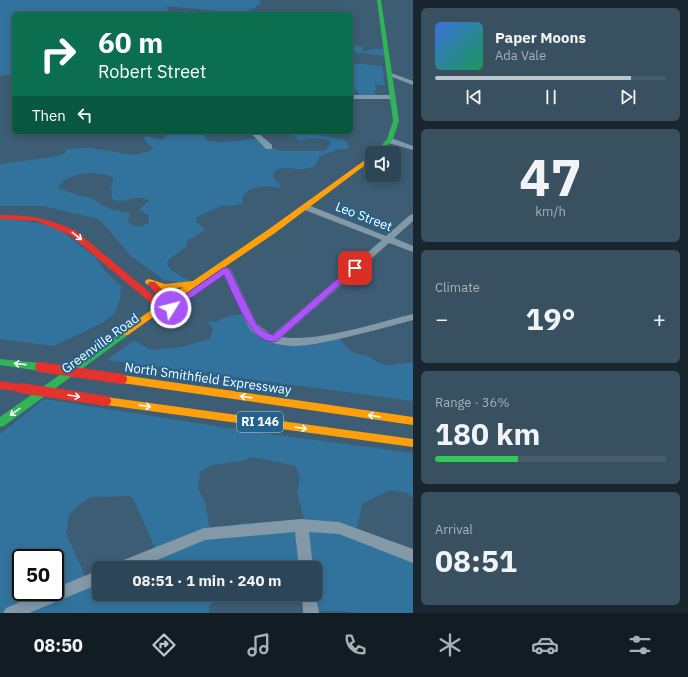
<!DOCTYPE html>
<html lang="en">
<head>
<meta charset="utf-8">
<style>
  :root { --surface:#2d4657; --page:#395061; --text:#f1f3f6; --muted:#a7b1ba; --line:#485e6d; --accent:#bbc6ce }
  body { margin:0; font-family:"IBM Plex Sans",sans-serif; background:var(--page); color:var(--text); height:100vh; display:flex; flex-direction:column; font-size:15px; white-space:nowrap }
  * { box-sizing:border-box; margin:0 }
  p { font-size:13px; color:var(--muted) }
  .icon { flex:none; width:22px; height:22px; fill:none; stroke:currentColor; stroke-width:2; stroke-linecap:round; stroke-linejoin:round }
  .map { position:relative; flex:1; overflow:hidden }
  .drawer { display:flex; flex-direction:column; gap:8px; padding:8px; background:#192630; width:275px }
  .drawer>* { flex:none }
  .guide { position:absolute; left:12px; top:12px; width:341px; height:122px; border-radius:6px; box-shadow:0 2px 10px #0003,0 0 0 1px var(--line); background:#0b6e4f; color:#fff; overflow:hidden }
  .controls { position:absolute; left:365px; top:146px; display:grid; gap:8px }
  .controls a { display:grid; place-items:center; width:36px; height:36px; border-radius:6px; background:var(--surface); box-shadow:0 2px 10px #0003,0 0 0 1px var(--line); font-size:20px }
  .speed { position:absolute; left:12px; top:549px; display:flex; gap:8px; font-size:20px; font-weight:700; text-align:center }
  .speed>* { display:grid; place-content:center; width:52px; height:52px; border-radius:50%; background:var(--surface); box-shadow:0 2px 10px #0003,0 0 0 1px var(--line); line-height:1 }
  .speed .limit { border:2px solid #111; border-radius:6px; background:#fff; color:#111 }
  .pin { position:absolute; display:grid; place-items:center; width:34px; height:34px; color:#fff; margin:-17px; border-radius:8px; box-shadow:0 2px 6px #0006 }
  .me { position:absolute; width:44px; margin:-22px; rotate:54deg; stroke-linejoin:round; filter:drop-shadow(0 0 3px #0008) }
  .turn { display:flex; align-items:center; gap:14px; height:84px; padding:0 20px; font-size:18px }
  .turn .icon { width:52px; height:52px; stroke-width:2.5 }
  .turn b { display:block; font-size:28px; line-height:34px }
  .then { display:flex; align-items:center; height:38px; padding:0 20px; background:#0003; gap:8px; font-size:15px }
  .big { font-size:30px; font-weight:700; line-height:1.1 }
  .drawer .widget { flex:1; display:flex; flex-direction:column; justify-content:center; gap:6px; min-width:0; padding:0 14px; border-radius:6px; background:var(--page) }
  .drawer .dial { align-items:center; gap:0 }
  .dial b { font-size:52px; line-height:1 }
  .song { display:flex; align-items:center; gap:12px }
  .cover { width:48px; height:48px; border-radius:6px; background:linear-gradient(135deg,hsl(220 70% 55%),hsl(150 70% 35%)) }
  .played { height:4px; border-radius:2px; background:linear-gradient(90deg,var(--accent) 85%,var(--line) 85%) }
  .keys { display:flex; justify-content:space-around; direction:ltr }
  .heat { display:flex; justify-content:space-between; align-items:center; font-size:22px; direction:ltr }
  .charge { height:6px; border-radius:3px; background:linear-gradient(90deg,#34c759 36%,var(--line) 0) }
  .trip { position:absolute; left:92px; top:561px; width:230px; height:40px; border-radius:6px; background:var(--surface); box-shadow:0 2px 10px #0003,0 0 0 1px var(--line); font-weight:700; line-height:40px; text-align:center }
  .menu { display:flex; height:64px; justify-content:space-around; align-items:center; background:#121c23; color:var(--muted) }
  .menu .icon { width:28px; height:28px }
  .menu .selected { color:var(--accent) }
  .menu b { font-size:18px; color:var(--text) }
  main { display:flex; flex:1; min-height:0 }
  .map>svg:first-child { display:block }
  .green { fill:#32739d; fill-rule:evenodd }
  .lines { fill:none; stroke-linecap:round; stroke-linejoin:round }
  .street { fill:#8399a8; fill-rule:evenodd }
  .fast { fill:#30b455; fill-rule:evenodd }
  .slow { fill:#ff9f0a; fill-rule:evenodd }
  .jam { fill:#e5322d; fill-rule:evenodd }
  .jam-bridge { stroke:#e5322d; stroke-width:10 }
  .oneway { stroke:#fff }
  .route { fill:#a855f7; stroke:#6d37a1 }
  .labels { text-anchor:middle; stroke-width:4; stroke-linejoin:round; paint-order:stroke }
  .shield { fill:#25628b; stroke:#bed0dc; stroke-width:1 }
  .shield-label { font-size:12px; font-weight:bold; fill:#fff }
  .street-label { font-size:13px; fill:#fff; stroke:#25628b }
</style>
</head>
<body>
<main>
<div class="map">
<svg width="413" height="613" viewBox="0 0 413 613">
  <rect width="100%" height="100%" fill="#3c5d74"/>
  <path class="green" d="M0 0H260L259 1 261 3 257 5 255 8 250 9 248 13H245V14L166 6 171 14H14V74L0 76Z
    M351 45 364 47 362 49 365 52 371 49H385L386 56 351 52Z
    M351 63 382 66 385 86 374 84 377 90 374 91 377 96H360L356 90 351 87Z
    M166 132H202C204 134 205 138 207 140 215 146 248 139 259 138L270 146 280 151H325L328 148 330 142 329 140C318 138 310 138 300 141L291 134 318 135 345 140 349 145 348 149H339L320 156 315 166C311 167 307 169 303 169 292 170 279 163 273 174L275 180 281 184 279 188C265 185 251 185 242 197L243 203 234 206 223 205 195 218 197 222 205 230 187 241 186 247 169 259 167 264 171 270 192 282 191 285 164 280 131 256 99 219 42 206H0V164L54 157 65 153 66 149 89 148 134 155 154 150 143 138 147 136 162 140 167 136ZM91 173 108 175 114 179 111 187 112 199C125 206 137 192 149 201L139 209 149 216 148 223C139 228 136 228 128 222L130 213 110 209 91 198 77 195 58 188C64 176 78 174 91 173Z
    M0 218 54 225 95 257 104 270 121 286 120 299 115 313 102 323 54 346 0 339Z
    M246 313 259 332 282 340 338 336C349 352 349 352 368 356 373 358 376 362 382 364 392 367 403 362 413 363V401L107 360 134 340 150 350 181 347 210 339 213 329 207 321 216 322 226 317Z
    M44 399 234 429 413 453V498L408 493 390 490 362 504 356 531 413 555V613H357L342 611H310L315 594V568H111L155 548 134 500 129 496 91 497 76 507 69 515 66 533 85 576 99 572V594H223L209 606V613H0V434ZM253 457 296 466 300 479 297 492 305 523H243L210 530 205 503 198 488 200 472 212 465 243 461ZM21 558H55V592H21Z"/>
  <g class="lines">
    <path class="street" d="M387 73H391L413 81V85L387 75Z
      M351 95H393L396 97 393 99H351Z
      M250 132H257L272 145V149H266Z
      M388 139H394L413 146V150L388 143Z
      M302 205H308L386 236 410 215 413 214V221L394 238 413 246V252L389 243 282 337C316 343 379 322 413 314V320C388 327 364 333 339 339 324 342 309 346 294 346 278 346 257 340 248 326L221 270 223 268 226 267 231 270 257 324 272 335 382 240 302 209 301 207Z
      M301 519 339 522 413 549V563L339 534 309 532 313 568H299L295 532 205 540 138 568H114L116 563 204 528Z
      M99 570V584L29 613H3L6 608 44 592H55V588Z
      M315 591 319 613H303L302 594H315Z"/>
    <path class="fast" d="M377 0H381L399 121 393 139 381 153H374L387 139 393 121Z
      M125 330 130 333 128 335 4 426 0 427V417L122 331Z
      M0 359 40 363 44 365 45 367 44 369 40 371 0 365Z"/>
    <path class="slow" d="M372 155V160L275 233 198 285 128 335H122L120 333 122 331 183 287 165 290 146 284 145 282 146 280 149 279 165 284 193 281 269 229Z
      M122 375 413 417V425L122 383 118 382 117 379 118 376Z
      M106 397 413 439V447L106 405 102 404 101 401 102 398Z"/>
    <path class="jam" d="M0 215C32 215 47 218 76 231L165 305 148 284 149 282H155L172 300 176 308 171 311 158 309 70 235 37 221 0 219Z
      M0 381 25 385 26 388 25 391 21 392 0 389Z"/>
    <path class="jam-bridge" d="M40 367 122 379
      M21 388 106 401"/>
  </g>
  <defs><path id="oneway-shaft" d="M-6 0H5M1.5-3L5.5 0L1.5 3" fill="none" stroke-width="1.6" stroke-linecap="round" stroke-linejoin="round"/></defs>
  <g class="oneway">
    <use href="#oneway-shaft" transform="translate(77 236) rotate(38)"/>
    <use href="#oneway-shaft" transform="translate(20 364) rotate(-174)"/>
    <use href="#oneway-shaft" transform="translate(74 396) rotate(9)"/>
    <use href="#oneway-shaft" transform="translate(246 397) rotate(-172)"/>
    <use href="#oneway-shaft" transform="translate(145 406) rotate(8)"/>
    <use href="#oneway-shaft" transform="translate(15 412) rotate(144)"/>
    <use href="#oneway-shaft" transform="translate(374 416) rotate(-172)"/>
    <use href="#oneway-shaft" transform="translate(301 428) rotate(8)"/>
  </g>
  <path class="route" d="M352 266H355L359 268 277 341C252 349 233 293 224 275L174 310H168L166 308 223 268H229L257 325 264 331 273 335Z"/>
  <g class="labels">
    <rect class="shield" x="237" y="412" width="46" height="20" rx="3"/>
    <g class="shield-label">
      <text x="260" y="426">RI 146</text>
    </g>
    <g class="street-label">
      <text transform="translate(364 216) rotate(21)" y="5">Leo Street</text>
      <text transform="translate(100 343) rotate(-36)" y="5">Greenville Road</text>
      <text transform="translate(208 378) rotate(8)" y="5">North Smithfield Expressway</text>
    </g>
  </g>
</svg>
<div class="controls">
<a><svg class="icon" aria-label="sound" viewBox="0 0 24 24"><path d="M4 9h4l5-4v14l-5-4H4zM17 9q2 3 0 6"/></svg></a>
</div>
<div class="speed"><div class="limit">50</div></div>
<div class="pin" style="left:355px;top:268px;background:#d93025"><svg class="icon" aria-label="arrive" viewBox="0 0 24 24"><path d="M6 21V4h12l-3 4 3 4H6"/></svg></div>
<svg class="me" style="left:171px;top:308px" viewBox="-20 -20 40 40"><circle r="17" fill="#a855f7" stroke="#fff" stroke-width="3"/><path d="M0-11L8 9 0 5-8 9z" fill="#fff"/></svg>
<div class="trip">08:51 · 1 min · 240 m</div>
<div class="guide">
<div class="turn"><svg class="icon" aria-label="right" viewBox="0 0 24 24"><path d="M7 20v-9h11M14 6l5 5-5 5"/></svg><div><b>60 m</b>Robert Street</div></div>
<div class="then">Then<svg class="icon" aria-label="left" viewBox="0 0 24 24"><path d="M17 20v-9H6M10 6l-5 5 5 5"/></svg></div>
</div>
</div>
<section class="drawer">
<div class="widget">
<div class="song"><i class="cover"></i><div><b>Paper Moons</b><p>Ada Vale</p></div></div>
<div class="played"></div>
<div class="keys"><svg class="icon" aria-label="previous" viewBox="0 0 24 24"><path d="M18 5L8 12l10 7zM5 5v14"/></svg><svg class="icon" aria-label="pause" viewBox="0 0 24 24"><path d="M8 5v14M16 5v14"/></svg><svg class="icon" aria-label="next" viewBox="0 0 24 24"><path d="M6 5l10 7-10 7zM19 5v14"/></svg></div>
</div>
<div class="widget dial"><b>47</b><p>km/h</p></div>
<div class="widget"><p>Climate</p>
<div class="heat"><a>−</a><b class="big">19°</b><a>+</a></div>
</div>
<div class="widget"><p>Range · 36%</p><b class="big">180 km</b><div class="charge"></div></div>
<div class="widget"><p>Arrival</p><b class="big">08:51</b></div>
</section>
</main>
<nav class="menu">
<b>08:50</b>
<svg class="icon selected" aria-label="directions" viewBox="0 0 24 24"><path d="M12 3l9 9-9 9-9-9zM9 14v-3h6M13 9l2 2-2 2"/></svg>
<svg class="icon" aria-label="music" viewBox="0 0 24 24"><path d="M9 18V5l10-2v13"/><circle cx="6" cy="18" r="3"/><circle cx="16" cy="16" r="3"/></svg>
<svg class="icon" aria-label="phone" viewBox="0 0 24 24"><path d="M5 4h4l2 5-3 2q2 4 5 5l2-3 5 2v4C11 20 4 13 5 4z"/></svg>
<svg class="icon" aria-label="climate" viewBox="0 0 24 24"><path d="M12 3v18M4 7l16 10M4 17L20 7"/></svg>
<svg class="icon" aria-label="car" viewBox="0 0 24 24"><path d="M5 17H2v-5l4-1 3-4h7l3 4 3 1v5h-3M9 17h6M6 11h13"/><circle cx="7" cy="17" r="2"/><circle cx="17" cy="17" r="2"/></svg>
<svg class="icon" aria-label="filters" viewBox="0 0 24 24"><path d="M4 7h16M4 17h16"/><circle cx="9" cy="7" r="2"/><circle cx="15" cy="17" r="2"/></svg>
</nav>
</body>
</html>
